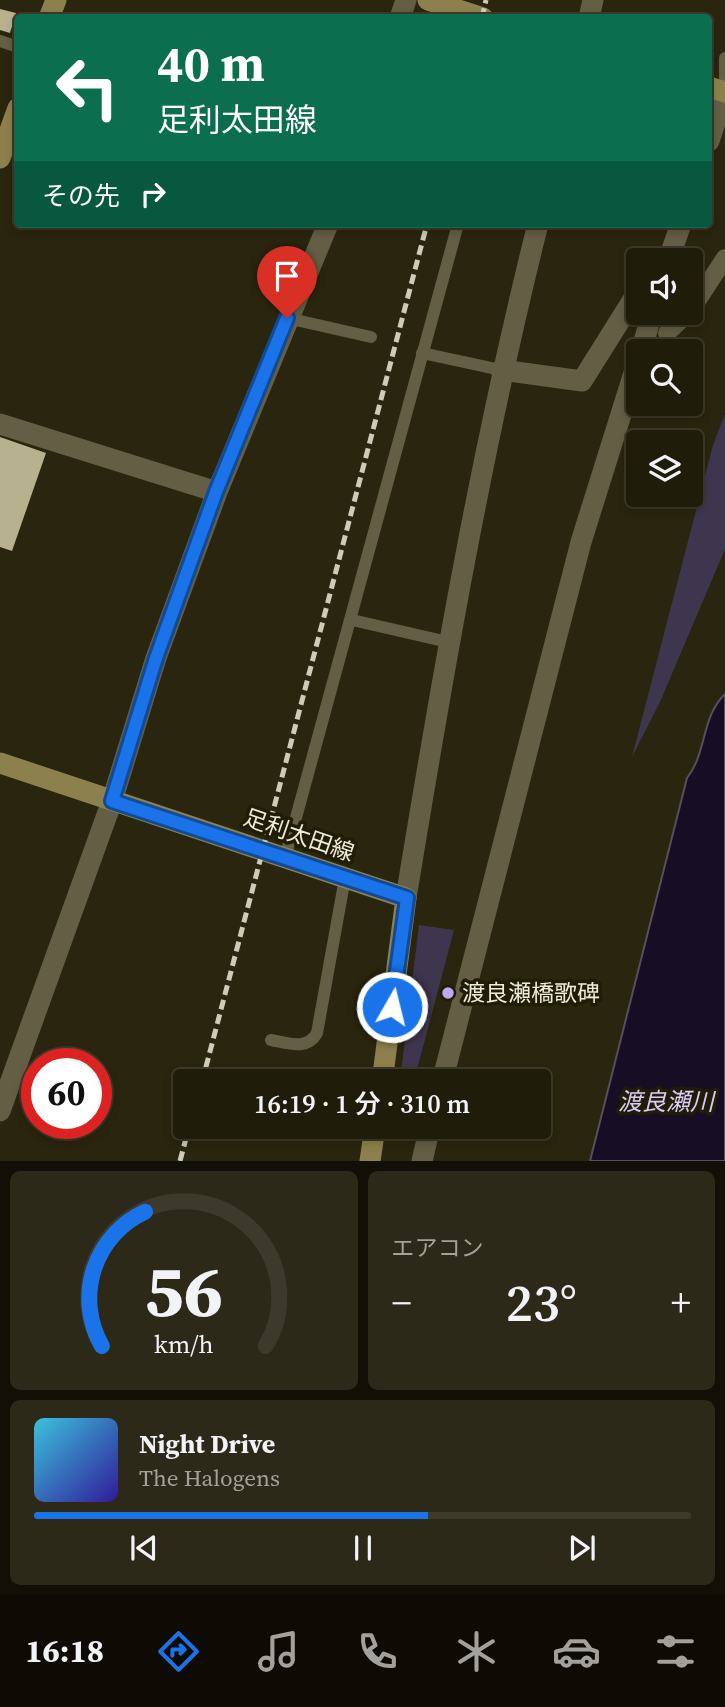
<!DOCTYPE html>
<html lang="ja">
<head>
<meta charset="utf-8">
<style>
  :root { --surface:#201c0a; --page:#2d2918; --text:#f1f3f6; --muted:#a2a19c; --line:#3d3a2b; --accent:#1a73e8 }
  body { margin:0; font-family:"Source Serif 4","Noto Sans JP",serif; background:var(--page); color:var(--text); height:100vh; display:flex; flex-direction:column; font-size:26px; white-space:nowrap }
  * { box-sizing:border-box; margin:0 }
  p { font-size:23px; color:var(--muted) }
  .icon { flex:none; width:38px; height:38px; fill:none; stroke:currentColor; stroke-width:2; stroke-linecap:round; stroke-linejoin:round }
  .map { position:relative; height:1161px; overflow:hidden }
  .drawer { display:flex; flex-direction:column; gap:10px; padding:10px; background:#120f06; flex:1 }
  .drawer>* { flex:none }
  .top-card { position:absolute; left:14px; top:14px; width:698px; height:214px; border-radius:7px; box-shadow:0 4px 10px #0003,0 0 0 2px var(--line); background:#0b6e4f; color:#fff; overflow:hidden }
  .controls { position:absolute; left:626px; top:248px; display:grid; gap:14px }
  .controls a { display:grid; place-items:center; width:77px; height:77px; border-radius:7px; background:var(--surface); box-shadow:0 4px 10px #0003,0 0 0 2px var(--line); font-size:35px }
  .speed { position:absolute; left:21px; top:1048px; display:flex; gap:14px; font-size:35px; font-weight:700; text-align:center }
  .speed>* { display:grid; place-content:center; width:91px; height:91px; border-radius:50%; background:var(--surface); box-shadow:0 4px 10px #0003,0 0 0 2px var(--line); line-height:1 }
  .speed .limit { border:10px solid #d22; background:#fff; color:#111 }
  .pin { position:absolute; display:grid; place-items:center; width:60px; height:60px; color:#fff; margin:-72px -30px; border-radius:50% 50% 50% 0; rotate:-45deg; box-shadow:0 0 7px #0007 }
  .pin .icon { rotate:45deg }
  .me { position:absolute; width:77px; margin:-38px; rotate:8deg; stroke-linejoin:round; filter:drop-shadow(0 0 5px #0008) }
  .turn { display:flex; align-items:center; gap:24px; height:147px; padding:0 28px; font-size:32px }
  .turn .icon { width:91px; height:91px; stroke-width:2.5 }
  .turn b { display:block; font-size:49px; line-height:60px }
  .then { display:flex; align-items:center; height:66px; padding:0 28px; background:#0003; gap:14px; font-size:26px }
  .big { font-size:52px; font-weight:600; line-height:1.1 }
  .drawer .card { flex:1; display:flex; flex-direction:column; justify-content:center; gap:10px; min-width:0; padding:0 24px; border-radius:10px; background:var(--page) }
  .drawer .dial { align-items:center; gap:0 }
  .dial svg { height:182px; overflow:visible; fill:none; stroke:var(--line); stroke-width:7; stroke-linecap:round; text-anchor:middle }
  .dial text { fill:var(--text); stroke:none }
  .song { display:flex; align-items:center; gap:21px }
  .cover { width:84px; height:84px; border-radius:10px; background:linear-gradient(135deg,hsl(190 70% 55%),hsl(250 70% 35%)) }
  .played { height:7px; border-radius:4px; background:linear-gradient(90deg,var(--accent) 60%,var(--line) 60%) }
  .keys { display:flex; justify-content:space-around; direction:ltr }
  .heat { display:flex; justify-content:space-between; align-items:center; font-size:38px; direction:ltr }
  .drawer .tiles { flex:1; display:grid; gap:10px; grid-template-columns:1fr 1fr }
  .card:last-child { grid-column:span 2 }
  .trip { position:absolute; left:173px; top:1069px; width:378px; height:70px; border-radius:7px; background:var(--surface); box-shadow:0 4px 10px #0003,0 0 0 2px var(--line); font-weight:600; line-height:70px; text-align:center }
  .tabs { display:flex; height:112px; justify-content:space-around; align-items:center; background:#0d0b04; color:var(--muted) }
  .tabs .icon { width:49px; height:49px }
  .tabs .selected { color:var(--accent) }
  .tabs b { font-size:32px; color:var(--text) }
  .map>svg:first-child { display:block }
  .green { fill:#3e364e }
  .water { fill:#170e25; stroke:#57505c; stroke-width:2 }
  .building { fill:#b8b190 }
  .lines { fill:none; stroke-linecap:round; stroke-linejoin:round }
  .service { stroke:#635e44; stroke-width:12 }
  .pedestrian { stroke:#635e44; stroke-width:18 }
  .minor { stroke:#635e44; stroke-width:21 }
  .tertiary { stroke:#635e44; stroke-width:21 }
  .primary { stroke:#8c814d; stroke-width:21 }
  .rail { stroke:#cdcbba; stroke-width:5; stroke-dasharray:10 5; stroke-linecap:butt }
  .route-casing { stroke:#114b97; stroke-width:18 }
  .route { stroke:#1a73e8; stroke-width:12 }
  .poi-dot { fill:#c0a8f3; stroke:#211c05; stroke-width:2.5 }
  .labels { text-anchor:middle; stroke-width:7; stroke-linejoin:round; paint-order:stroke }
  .street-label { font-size:23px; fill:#edebdc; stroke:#211c05 }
  .poi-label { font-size:23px; fill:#edebdc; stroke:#211c05; text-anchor:start }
  .water-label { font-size:24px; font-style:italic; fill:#d9ccf8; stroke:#211c05 }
</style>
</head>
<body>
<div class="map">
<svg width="725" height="1161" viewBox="0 0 725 1161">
  <rect width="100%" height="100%" fill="#2a250e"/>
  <path class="green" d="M725 414V549L660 702 632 757 713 445Z
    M419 925 454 930 414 1081H400Z"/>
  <path class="water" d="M725 694V1161H590L687 778C707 753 701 717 725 694Z"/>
  <path class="building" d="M0 9 16 13 10 33 0 30Z
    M0 437 46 453 12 551 0 547Z"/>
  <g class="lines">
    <path class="service" d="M0 41 18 47
      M725 92V58
      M287 318 371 337
      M422 353 501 370
      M352 620 448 642
      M285 858 458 224
      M271 1040C288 1043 307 1051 317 1033L345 878"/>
    <path class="pedestrian" d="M691 310 725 258
      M667 333 688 313"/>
    <path class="minor" d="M400 18 406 0
      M501 370 582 381 639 290
      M0 424 217 492
      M0 1111 112 801 156 658 217 492 328 224"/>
    <path class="tertiary" d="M589 18 593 0
      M709 141 725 91
      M668 261 681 224
      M641 352 652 313
      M406 898C443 672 482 447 538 224
      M442 1082 581 542 639 357
      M422 1161 430 1127"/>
    <path class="primary" d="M428 0 483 18
      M49 18 56 0
      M709 87 725 92
      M0 158 18 108
      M0 763 406 898 382 1082
      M370 1161 375 1127"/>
    <path class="rail" d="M482 18 486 0
      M202 1082 427 224
      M180 1161 189 1127"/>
  </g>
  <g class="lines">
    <g class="route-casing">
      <path id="route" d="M287 318 216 492 156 658 112 801 407 898 392 1007"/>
    </g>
    <use href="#route" class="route"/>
  </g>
  <circle class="poi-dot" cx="448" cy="993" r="7"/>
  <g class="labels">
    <g class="street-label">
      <text transform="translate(299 835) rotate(19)" y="8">足利太田線</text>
    </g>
    <g class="poi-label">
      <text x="462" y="1001">渡良瀬橋歌碑</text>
    </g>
    <g class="water-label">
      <text x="666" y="1110">渡良瀬川</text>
    </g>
  </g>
</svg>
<div class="controls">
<a><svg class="icon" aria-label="sound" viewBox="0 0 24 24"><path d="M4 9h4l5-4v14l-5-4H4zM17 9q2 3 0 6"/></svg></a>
<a><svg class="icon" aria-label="search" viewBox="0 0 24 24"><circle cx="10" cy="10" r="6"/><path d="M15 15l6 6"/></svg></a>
<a><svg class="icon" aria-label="layers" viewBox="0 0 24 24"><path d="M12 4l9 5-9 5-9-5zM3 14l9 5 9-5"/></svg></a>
</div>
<div class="speed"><div class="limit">60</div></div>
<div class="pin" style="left:287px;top:318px;background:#d93025"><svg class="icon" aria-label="arrive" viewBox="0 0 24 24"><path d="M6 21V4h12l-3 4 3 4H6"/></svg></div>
<svg class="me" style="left:392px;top:1007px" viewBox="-20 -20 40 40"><circle r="17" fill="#1a73e8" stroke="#fff" stroke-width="3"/><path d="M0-11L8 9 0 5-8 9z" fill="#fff"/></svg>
<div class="trip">16:19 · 1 分 · 310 m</div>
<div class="top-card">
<div class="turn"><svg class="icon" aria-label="left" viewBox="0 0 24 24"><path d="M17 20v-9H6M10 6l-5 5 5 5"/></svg><div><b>40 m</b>足利太田線</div></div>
<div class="then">その先<svg class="icon" aria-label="right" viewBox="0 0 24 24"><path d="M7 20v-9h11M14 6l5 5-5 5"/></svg></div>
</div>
</div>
<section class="drawer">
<div class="tiles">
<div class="card dial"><svg viewBox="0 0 100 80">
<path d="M14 69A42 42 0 1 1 86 69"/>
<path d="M14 69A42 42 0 0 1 33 10" stroke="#1a73e8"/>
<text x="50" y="56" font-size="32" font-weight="700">56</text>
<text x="50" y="72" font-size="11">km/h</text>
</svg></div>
<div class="card"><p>エアコン</p>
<div class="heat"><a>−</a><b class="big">23°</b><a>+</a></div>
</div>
<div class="card">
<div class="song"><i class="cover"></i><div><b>Night Drive</b><p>The Halogens</p></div></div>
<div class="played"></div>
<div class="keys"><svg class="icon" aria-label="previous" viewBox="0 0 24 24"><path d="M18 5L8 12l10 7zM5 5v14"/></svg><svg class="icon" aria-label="pause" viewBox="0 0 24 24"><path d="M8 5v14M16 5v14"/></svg><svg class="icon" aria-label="next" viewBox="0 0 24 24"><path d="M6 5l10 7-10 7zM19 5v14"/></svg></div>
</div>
</div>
</section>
<nav class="tabs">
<b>16:18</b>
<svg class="icon selected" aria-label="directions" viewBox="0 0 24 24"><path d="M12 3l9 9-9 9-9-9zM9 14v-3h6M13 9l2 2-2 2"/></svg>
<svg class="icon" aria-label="music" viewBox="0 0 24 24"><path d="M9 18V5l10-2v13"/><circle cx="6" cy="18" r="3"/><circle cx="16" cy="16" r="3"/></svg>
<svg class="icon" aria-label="phone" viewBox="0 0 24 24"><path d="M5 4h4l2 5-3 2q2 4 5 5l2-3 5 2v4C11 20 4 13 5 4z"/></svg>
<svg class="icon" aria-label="climate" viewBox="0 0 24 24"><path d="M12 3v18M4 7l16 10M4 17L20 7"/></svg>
<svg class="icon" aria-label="car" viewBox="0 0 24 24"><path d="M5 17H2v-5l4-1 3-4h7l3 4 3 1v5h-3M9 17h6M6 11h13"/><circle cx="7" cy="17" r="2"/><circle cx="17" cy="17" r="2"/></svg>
<svg class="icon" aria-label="filters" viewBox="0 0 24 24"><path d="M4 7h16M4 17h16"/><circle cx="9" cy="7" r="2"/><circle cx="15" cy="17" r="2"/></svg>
</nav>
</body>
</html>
